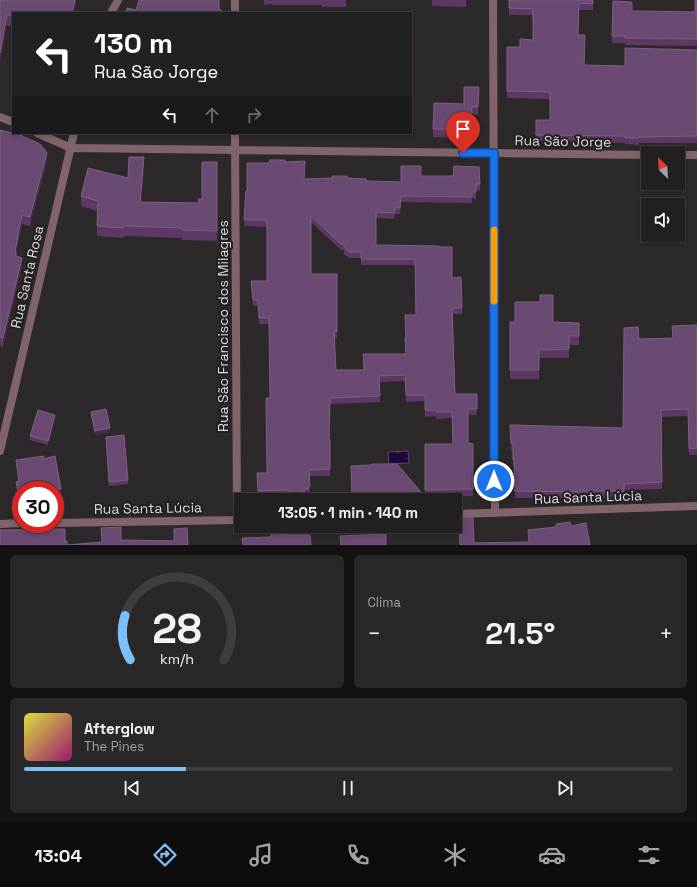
<!DOCTYPE html>
<html lang="pt">
<head>
<meta charset="utf-8">
<style>
  :root { --surface:#221f20; --page:#2a2729; --text:#f1f3f6; --muted:#a2a2a5; --line:#3f3d3e; --accent:#7abff8 }
  body { margin:0; font-family:"Space Grotesk",sans-serif; background:var(--page); color:var(--text); height:100vh; display:flex; flex-direction:column; font-size:15px; white-space:nowrap }
  * { box-sizing:border-box; margin:0 }
  p { font-size:13px; color:var(--muted) }
  .icon { flex:none; width:22px; height:22px; fill:none; stroke:currentColor; stroke-width:2; stroke-linecap:round; stroke-linejoin:round }
  .map { position:relative; height:545px; overflow:hidden }
  .side { display:flex; flex-direction:column; gap:10px; padding:10px; background:#131112; flex:1 }
  .side>* { flex:none }
  .top-card { position:absolute; left:12px; top:12px; width:400px; height:122px; border-radius:0px; box-shadow:0 2px 6px #0003,0 0 0 1px var(--line); background:#202124; color:#fff; overflow:hidden }
  .needle { width:26px; rotate:335deg }
  .tools { position:absolute; left:641px; top:146px; display:grid; gap:8px }
  .tools a { display:grid; place-items:center; width:44px; height:44px; border-radius:0px; background:var(--surface); box-shadow:0 2px 6px #0003,0 0 0 1px var(--line); font-size:20px }
  .speed { position:absolute; left:12px; top:481px; display:flex; gap:8px; font-size:20px; font-weight:700; text-align:center }
  .speed>* { display:grid; place-content:center; width:52px; height:52px; border-radius:50%; background:var(--surface); box-shadow:0 2px 6px #0003,0 0 0 1px var(--line); line-height:1 }
  .speed .limit { border:6px solid #d22; background:#fff; color:#111 }
  .pin { position:absolute; display:grid; place-items:center; width:34px; height:34px; color:#fff; margin:-41px -17px; border-radius:50% 50% 50% 0; rotate:-45deg; box-shadow:0 0 4px #0007 }
  .pin .icon { rotate:45deg }
  .me { position:absolute; width:44px; margin:-22px; rotate:0deg; stroke-linejoin:round; filter:drop-shadow(0 0 3px #0008) }
  .turn { display:flex; align-items:center; gap:14px; height:84px; padding:0 16px; font-size:18px }
  .turn .icon { width:52px; height:52px; stroke-width:2.5 }
  .turn b { display:block; font-size:28px; line-height:34px }
  .lanes { display:flex; align-items:center; height:38px; padding:0 16px; background:#0003; justify-content:center; gap:20px; direction:ltr }
  .lanes .off { opacity:.35 }
  .big { font-size:30px; font-weight:700; line-height:1.1 }
  .side .card { flex:1; display:flex; flex-direction:column; justify-content:center; gap:6px; min-width:0; padding:0 14px; border-radius:6px; background:var(--page) }
  .side .dial { align-items:center; gap:0 }
  .dial svg { height:104px; overflow:visible; fill:none; stroke:var(--line); stroke-width:7; stroke-linecap:round; text-anchor:middle }
  .dial text { fill:var(--text); stroke:none }
  .song { display:flex; align-items:center; gap:12px }
  .cover { width:48px; height:48px; border-radius:6px; background:linear-gradient(135deg,hsl(60 70% 55%),hsl(320 70% 35%)) }
  .played { height:4px; border-radius:2px; background:linear-gradient(90deg,var(--accent) 25%,var(--line) 25%) }
  .keys { display:flex; justify-content:space-around; direction:ltr }
  .heat { display:flex; justify-content:space-between; align-items:center; font-size:22px; direction:ltr }
  .side .tiles { flex:1; display:grid; gap:10px; grid-template-columns:1fr 1fr }
  .card:last-child { grid-column:span 2 }
  .trip { position:absolute; left:234px; top:493px; width:228px; height:40px; border-radius:0px; background:var(--surface); box-shadow:0 2px 6px #0003,0 0 0 1px var(--line); font-weight:700; line-height:40px; text-align:center }
  .tabs { display:flex; height:64px; justify-content:space-around; align-items:center; background:#0e0c0d; color:var(--muted) }
  .tabs .icon { width:28px; height:28px }
  .tabs .selected { color:var(--accent) }
  .tabs b { font-size:18px; color:var(--text) }
  .map>svg:first-child { display:block }
  .water { fill:url(#water-ripples); stroke:#59466b }
  .lines { fill:none; stroke-linecap:round; stroke-linejoin:round }
  .minor { stroke:#81636c; stroke-width:8 }
  .wall { fill:#5d3865; fill-rule:evenodd }
  .shaded-wall { fill:#442b48 }
  .building { fill:#6a4a72; stroke:#7c6082; fill-rule:evenodd }
  .route-casing { stroke:#114b97; stroke-width:10 }
  .route { stroke:#1a73e8; stroke-width:7 }
  .slow { stroke:#f59e0b; stroke-width:7 }
  .labels { text-anchor:middle; stroke-width:4; stroke-linejoin:round; paint-order:stroke }
  .street-label { font-size:14px; fill:#dddadc; stroke:#231f22 }
</style>
</head>
<body>
<div class="map">
<svg width="697" height="545" viewBox="0 0 697 545">
  <defs>
    <pattern id="water-ripples" width="26" height="14" patternUnits="userSpaceOnUse"><rect width="26" height="14" fill="#20073a"/><path d="M2 4q2-2 4 0t4 0M15 11q2-2 4 0t4 0" fill="none" stroke="#402b56"/></pattern>
  </defs>
  <rect width="100%" height="100%" fill="#2d292b"/>
  <path class="water" d="M408 451 409 463 389 464 388 452Z"/>
  <g class="lines">
    <path class="minor" d="M493 0 495 513
      M111 13 118 0
      M235 13V0
      M0 117 13 122
      M37 133 71 148 648 155
      M235 133 237 520
      M678 155H697
      M0 451 74 133
      M455 514 697 506
      M55 523 241 520
      M0 524 21 523"/>
  </g>
  <path class="wall" d="M0 0H76V5L13 13V27L7 25Z
    M264 0H346V7H322V5H272V4L264 5Z
    M432 0H466V7L432 6Z
    M509 0H593V10H579L578 35 584 65 625 66 697 50V143H639V145L625 144V143L536 141V120H550V99L507 98V47H520L533 40V18H532V15H509Z
    M697 0V46L625 45V43H612V36L632 11 695 12Z
    M479 87 478 115 472 114 470 134 465 138 433 137V129L464 104Z
    M0 130 47 162 30 226 22 224 16 252V256L22 266 3 347 0 346Z
    M99 133H166V135Z
    M217 162V241L182 240V238L124 236 123 238 97 236V211L81 206V196L128 178 144 168 141 202 198 203 202 199Z
    M285 162 305 179 347 178 366 181 401 182 421 176 480 184V190H476V199L472 198V203L401 202 400 214H395L394 219 376 218V245L439 247 452 278 461 277 462 314H454V315H453L455 394H477V415H468V443L473 444V496H425V444H453L452 418 436 419V416L425 417V401L406 402 405 381 379 382 380 402 330 404 329 439H330V476H309L310 493H308V496H304V500H288V497L258 498 257 473H267L270 398 269 324H259L258 306H253L251 281H267V227L244 226 247 191 269 163ZM311 222 341 250H344V254L349 258H361V265H415L416 315 406 338V354L363 370H336L334 338H337V274H311Z
    M510 322H553L579 323V345H569V358H539V379H510Z
    M697 325V455H689L688 416 662 417V489L624 490V497L579 498H515L514 467H513V450H511L510 425 623 428 639 339 672 338V326Z
    M91 412 110 432 95 435 91 416Z
    M55 419 48 445 30 440V436Z
    M106 441 128 480V484L109 486Z
    M44 458 61 493 21 490V504H20L16 486V482L19 481 16 464V460Z
    M351 466 421 492V496L400 497V500H352Z"/>
  <path class="shaded-wall" d="M75 0H76V5L74 13H72Z
    M7 15V25L0 63V53Z
    M472 106 470 134 465 138V130Z
    M47 153V162L30 226V217Z
    M144 157V168L140 212V202Z
    M22 215V224L15 260V251Z
    M22 258V266L3 347V338Z
    M55 415V419L48 445V441Z
    M110 428V432L95 435V431Z
    M61 489V493L55 494V490Z"/>
  <path class="building" d="M0 0H75L72 13H13V16L7 15 0 53Z
    M139 0H219V9L221 10V13H125L127 8 136 10Z
    M509 0H593V4L579 3 578 35H585L584 65 625 66V48L697 50V136L639 137V138H625V136L536 135V120H550V92L507 91V47H520V39L533 40V12L532 11V9L509 8Z
    M695 0H697V39L625 38V36H612L613 1 632 2V11L695 12Z
    M464 87H479L478 107 472 106 470 126 465 130 433 129 434 103 464 104Z
    M0 130 20 135 40 144 47 153 30 217 22 215 15 251 16 252V256L22 258 3 338 0 337Z
    M129 157H144L140 202 199 203 198 199H202V162H217V231L182 230V228L124 226 123 228 97 226 98 201 81 196 88 168 128 178Z
    M270 160H285V162L305 161 304 179 332 178V176H347V178L366 179V181L401 182V166H421V176H453L454 166 479 167 480 184H476V192H472V197L401 196 400 208H395L394 213 376 212V245L439 246V247H452V278L461 277 462 308H454V309H452L455 394H477V409H468V443L473 444V489L425 490V444H453L452 412H436V410H425V395H406L405 375 379 376 380 396 330 398 329 439H330V469L309 470 310 486H308V489H304V497H288V490L258 491 257 473H267L266 398H270L269 318H259L258 300H253L251 281H267V220H244L246 191H247V163H269ZM311 216 341 244H344V247L349 252H361V259H415L416 315H405L406 338H405L406 354H363L364 370H336L334 331 337 332V274H311Z
    M540 295H553V322L579 323V336H569V349L539 350V370H510V322H515V302H540Z
    M697 325V448L689 449 688 409 661 410 662 482 624 484V491H579V492L515 491 514 460H513V443H511L510 425 623 428 624 328 638 327 639 339 673 338 672 326Z
    M106 409 110 428 95 431 91 412Z
    M38 410 55 415 48 441 30 436Z
    M124 435 128 480 109 482 106 437Z
    M44 456 43 459 55 456 61 489 54 490H21V500H20L16 482 19 481 16 460Z
    M372 464H397L421 492 400 493V497L352 498 351 466 372 465Z
    M459 517H473L474 543 529 542 528 530 556 527V524L570 522 571 526 586 523 590 545H460Z
    M121 527V540L174 541V529L187 528 188 545H0V530L65 529V542L67 541V545L102 542 101 528Z
    M271 528H289L288 535H310L311 545H243L242 538 271 537Z
    M386 534V545H341L340 536Z"/>
  <g class="lines">
    <g class="route-casing">
      <path id="route" d="M463 153H494V481"/>
    </g>
    <use href="#route" class="route"/>
    <path class="slow" d="M494 230V301"/>
  </g>
  <g class="labels">
    <g class="street-label">
      <text transform="translate(563 141) rotate(1)" y="5">Rua São Jorge</text>
      <text transform="translate(27 277) rotate(-77)" y="5">Rua Santa Rosa</text>
      <text transform="translate(223 326) rotate(-90)" y="5">Rua São Francisco dos Milagres</text>
      <text transform="translate(588 497) rotate(-2)" y="5">Rua Santa Lúcia</text>
      <text transform="translate(148 508) rotate(-1)" y="5">Rua Santa Lúcia</text>
    </g>
  </g>
</svg>
<div class="tools">
<a><svg class="needle" viewBox="-14 -14 28 28"><path d="M0-13l5 13h-10z" fill="#e53935"/><path d="M0 13l5-13h-10z" fill="#a2a2a5"/></svg></a>
<a><svg class="icon" aria-label="sound" viewBox="0 0 24 24"><path d="M4 9h4l5-4v14l-5-4H4zM17 9q2 3 0 6"/></svg></a>
</div>
<div class="speed"><div class="limit">30</div></div>
<div class="pin" style="left:463px;top:153px;background:#d93025"><svg class="icon" aria-label="arrive" viewBox="0 0 24 24"><path d="M6 21V4h12l-3 4 3 4H6"/></svg></div>
<svg class="me" style="left:494px;top:481px" viewBox="-20 -20 40 40"><circle r="17" fill="#1a73e8" stroke="#fff" stroke-width="3"/><path d="M0-11L8 9 0 5-8 9z" fill="#fff"/></svg>
<div class="trip">13:05 · 1 min · 140 m</div>
<div class="top-card">
<div class="turn"><svg class="icon" aria-label="left" viewBox="0 0 24 24"><path d="M17 20v-9H6M10 6l-5 5 5 5"/></svg><div><b>130 m</b>Rua São Jorge</div></div>
<div class="lanes"><svg class="icon" aria-label="left" viewBox="0 0 24 24"><path d="M17 20v-9H6M10 6l-5 5 5 5"/></svg><svg class="icon off" aria-label="ahead" viewBox="0 0 24 24"><path d="M12 20V5M6 11l6-6 6 6"/></svg><svg class="icon off" aria-label="right" viewBox="0 0 24 24"><path d="M7 20v-9h11M14 6l5 5-5 5"/></svg></div>
</div>
</div>
<section class="side">
<div class="tiles">
<div class="card dial"><svg viewBox="0 0 100 80">
<path d="M14 69A42 42 0 1 1 86 69"/>
<path d="M14 69A42 42 0 0 1 10 35" stroke="#7abff8"/>
<text x="50" y="56" font-size="32" font-weight="700">28</text>
<text x="50" y="72" font-size="11">km/h</text>
</svg></div>
<div class="card"><p>Clima</p>
<div class="heat"><a>−</a><b class="big">21.5°</b><a>+</a></div>
</div>
<div class="card">
<div class="song"><i class="cover"></i><div><b>Afterglow</b><p>The Pines</p></div></div>
<div class="played"></div>
<div class="keys"><svg class="icon" aria-label="previous" viewBox="0 0 24 24"><path d="M18 5L8 12l10 7zM5 5v14"/></svg><svg class="icon" aria-label="pause" viewBox="0 0 24 24"><path d="M8 5v14M16 5v14"/></svg><svg class="icon" aria-label="next" viewBox="0 0 24 24"><path d="M6 5l10 7-10 7zM19 5v14"/></svg></div>
</div>
</div>
</section>
<nav class="tabs">
<b>13:04</b>
<svg class="icon selected" aria-label="directions" viewBox="0 0 24 24"><path d="M12 3l9 9-9 9-9-9zM9 14v-3h6M13 9l2 2-2 2"/></svg>
<svg class="icon" aria-label="music" viewBox="0 0 24 24"><path d="M9 18V5l10-2v13"/><circle cx="6" cy="18" r="3"/><circle cx="16" cy="16" r="3"/></svg>
<svg class="icon" aria-label="phone" viewBox="0 0 24 24"><path d="M5 4h4l2 5-3 2q2 4 5 5l2-3 5 2v4C11 20 4 13 5 4z"/></svg>
<svg class="icon" aria-label="climate" viewBox="0 0 24 24"><path d="M12 3v18M4 7l16 10M4 17L20 7"/></svg>
<svg class="icon" aria-label="car" viewBox="0 0 24 24"><path d="M5 17H2v-5l4-1 3-4h7l3 4 3 1v5h-3M9 17h6M6 11h13"/><circle cx="7" cy="17" r="2"/><circle cx="17" cy="17" r="2"/></svg>
<svg class="icon" aria-label="filters" viewBox="0 0 24 24"><path d="M4 7h16M4 17h16"/><circle cx="9" cy="7" r="2"/><circle cx="15" cy="17" r="2"/></svg>
</nav>
</body>
</html>
